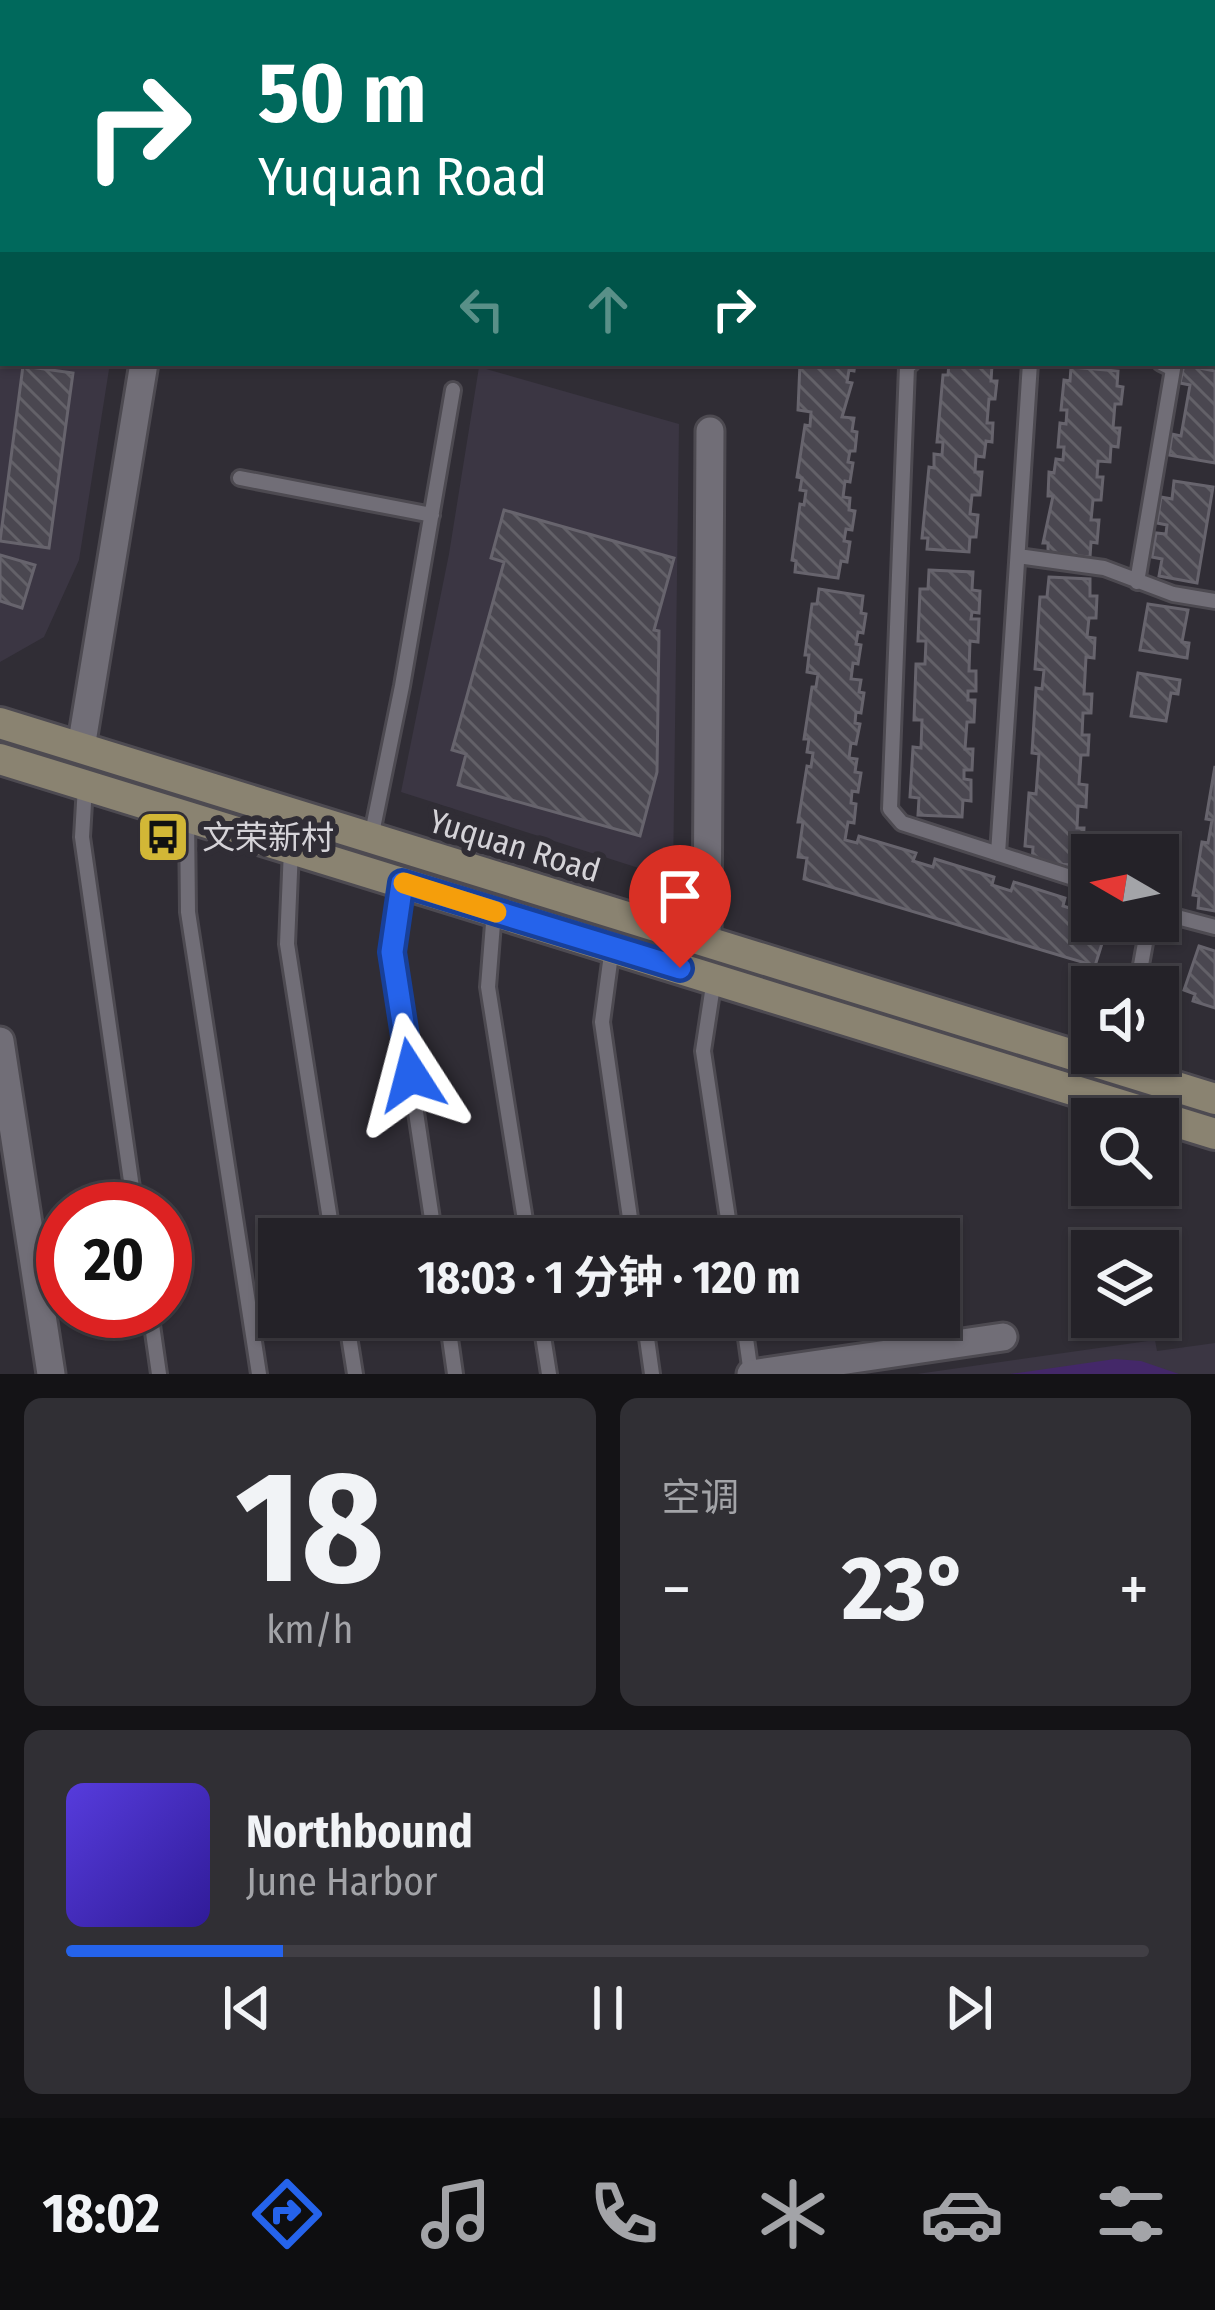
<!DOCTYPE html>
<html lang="zh">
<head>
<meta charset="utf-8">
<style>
  :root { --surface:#242228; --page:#302f34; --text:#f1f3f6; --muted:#a3a4a8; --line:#413f45; --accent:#2563eb }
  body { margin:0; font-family:"Fira Sans Condensed","Noto Sans SC",sans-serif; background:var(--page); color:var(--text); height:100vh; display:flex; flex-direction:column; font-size:45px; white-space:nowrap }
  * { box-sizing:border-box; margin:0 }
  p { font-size:39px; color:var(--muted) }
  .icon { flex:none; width:66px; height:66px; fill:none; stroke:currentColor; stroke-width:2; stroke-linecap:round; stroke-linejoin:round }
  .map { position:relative; height:1374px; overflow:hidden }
  .drawer { display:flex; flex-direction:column; gap:24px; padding:24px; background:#141316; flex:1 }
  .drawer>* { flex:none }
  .hud { position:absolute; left:0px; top:0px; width:1215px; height:366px; box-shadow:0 3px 9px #0004,0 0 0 3px var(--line); background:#00695c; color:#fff; overflow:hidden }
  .needle { width:78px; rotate:279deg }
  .buttons { position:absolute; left:1071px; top:834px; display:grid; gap:24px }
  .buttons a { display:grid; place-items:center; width:108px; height:108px; border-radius:0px; background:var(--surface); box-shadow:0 3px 9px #0004,0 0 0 3px var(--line); font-size:60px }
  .speed { position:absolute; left:36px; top:1182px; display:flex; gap:24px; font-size:60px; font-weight:700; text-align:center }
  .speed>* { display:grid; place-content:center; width:156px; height:156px; border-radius:50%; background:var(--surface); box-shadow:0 3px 9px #0004,0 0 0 3px var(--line); line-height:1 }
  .speed .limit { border:18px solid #d22; background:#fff; color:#111 }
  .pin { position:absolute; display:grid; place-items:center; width:102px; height:102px; color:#fff; margin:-123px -51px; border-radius:50% 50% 50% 0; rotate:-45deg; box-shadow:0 0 12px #0007 }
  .pin .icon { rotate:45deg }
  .me { position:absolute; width:132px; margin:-66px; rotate:351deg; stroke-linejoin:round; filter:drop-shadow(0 0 9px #0008) }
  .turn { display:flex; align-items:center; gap:42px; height:252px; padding:0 60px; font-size:54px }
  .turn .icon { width:156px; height:156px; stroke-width:2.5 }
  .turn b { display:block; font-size:84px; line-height:102px }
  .lanes { display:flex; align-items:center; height:114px; padding:0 60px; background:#0003; justify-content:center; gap:60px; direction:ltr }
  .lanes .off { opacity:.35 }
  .big { font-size:90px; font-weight:700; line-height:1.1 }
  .drawer .widget { flex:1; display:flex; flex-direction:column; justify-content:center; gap:18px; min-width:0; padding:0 42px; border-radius:18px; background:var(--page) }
  .drawer .dial { align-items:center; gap:0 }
  .dial b { font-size:156px; line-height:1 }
  .song { display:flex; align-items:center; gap:36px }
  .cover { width:144px; height:144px; border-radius:18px; background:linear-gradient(135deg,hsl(250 70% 55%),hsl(250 70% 35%)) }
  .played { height:12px; border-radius:6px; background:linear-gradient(90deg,var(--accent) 20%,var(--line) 20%) }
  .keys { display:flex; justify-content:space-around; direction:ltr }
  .heat { display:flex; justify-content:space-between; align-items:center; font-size:66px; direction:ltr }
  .drawer .tiles { flex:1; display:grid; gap:24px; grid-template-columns:1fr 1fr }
  .widget:last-child { grid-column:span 2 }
  .trip { position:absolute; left:258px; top:1218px; width:702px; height:120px; border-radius:0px; background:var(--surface); box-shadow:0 3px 9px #0004,0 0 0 3px var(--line); font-weight:700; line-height:120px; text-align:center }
  .tab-bar { display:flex; height:192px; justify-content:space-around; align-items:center; background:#0e0e10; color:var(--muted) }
  .tab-bar .icon { width:84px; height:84px }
  .tab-bar .on { color:var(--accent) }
  .tab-bar b { font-size:54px; color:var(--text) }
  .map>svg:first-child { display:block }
  .built { fill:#3b3643 }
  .grass { fill:#442869 }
  .building { fill:url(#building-back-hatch); stroke:#67646d; stroke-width:3 }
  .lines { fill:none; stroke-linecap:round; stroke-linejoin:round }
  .service-casing { stroke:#4d4a51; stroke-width:20 }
  .minor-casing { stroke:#4d4a51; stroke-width:33 }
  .secondary-casing { stroke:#4d4a51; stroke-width:36 }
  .service { stroke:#716e77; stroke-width:14 }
  .minor { stroke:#716e77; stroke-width:27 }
  .secondary { stroke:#8a8371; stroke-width:30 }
  .route-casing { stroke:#184099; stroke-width:30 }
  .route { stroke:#2563eb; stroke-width:21 }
  .slow { stroke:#f59e0b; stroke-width:21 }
  .labels { text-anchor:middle; stroke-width:12; stroke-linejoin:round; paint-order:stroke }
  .poi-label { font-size:33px; fill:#d5d3d8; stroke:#302d35; text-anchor:start }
  .street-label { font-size:33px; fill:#d5d3d8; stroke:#302d35 }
</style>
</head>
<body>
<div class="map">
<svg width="1215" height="1374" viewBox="0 0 1215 1374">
  <defs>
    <pattern id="building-back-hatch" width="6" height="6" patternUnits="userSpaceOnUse" patternTransform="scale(3)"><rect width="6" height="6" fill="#4a4750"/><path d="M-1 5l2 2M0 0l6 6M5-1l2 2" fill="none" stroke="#636168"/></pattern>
  </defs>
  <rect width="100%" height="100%" fill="#302d35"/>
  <path class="built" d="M0 0H167L3 3V363H110L79 560 44 637 0 662Z
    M479 367 679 424 673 879 401 792 449 554Z
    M1155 1340 1157 1351 1215 1343V1374H917Z"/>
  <path class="grass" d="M1115 1359 1141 1361 1179 1374H1010Z"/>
  <path class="building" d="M800 363H855L854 371 849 370 847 382 852 383 842 417 854 418 852 431 857 432 855 451H850L848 462 853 463 850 482 845 481 843 497 850 498 849 510 855 511 852 530 846 529 844 541 850 542 847 562 841 561 838 578 795 572 796 561 792 560 800 504 804 505 806 491 800 490 802 478 797 477 805 425 810 426 811 412 798 410Z
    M949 363 992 365 991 381H997L995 399H989L987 423H993L992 442 986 441 984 457 976 456 975 472H982L980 495H972L970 514 978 515 976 537H970L969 552 927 549 928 538H922L929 467 934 468V454L942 455 943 442H937L943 375H948Z
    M1184 365 1215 371V463L1169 455 1172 434 1181 436 1190 385 1180 383Z
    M23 366 73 373 49 548 0 541Z
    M1071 367 1118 371 1117 386 1123 387 1121 404H1115L1113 428H1120L1118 447 1111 446 1110 462 1098 461 1097 477H1103L1101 500H1093L1091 520H1099L1097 543 1091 542 1090 557 1048 553V543H1043L1053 496H1048L1049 472 1054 473 1056 459 1063 460 1064 447H1058L1060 423 1066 424 1067 410H1061L1064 380 1070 381Z
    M1174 481 1213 487 1197 583 1159 576 1162 559 1152 557 1156 533 1166 534 1167 525 1157 523 1161 497 1172 499Z
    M504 510 674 558 654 630 659 631 657 772 640 836 458 785 466 754 452 750 504 562 491 558Z
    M0 555 35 565 22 608 0 601Z
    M929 570 973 572 972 590 980 591 979 613 972 612 971 619H979L978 642 970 641 969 671H976V691H968V700H975L974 722H967L965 749H973L972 770H964V779L971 780V801L963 800 962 817 918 815 919 798 910 797 913 747 921 748 922 720H914L916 664H925L926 641H918L920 589H928Z
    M1049 577 1090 579V596H1097L1096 618H1089L1087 637 1095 638 1094 658 1086 657 1084 694H1092L1091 713H1083L1082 735H1089L1088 755H1081L1079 784 1087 785 1086 807 1078 806 1077 828H1084L1083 847 1075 846 1074 865 1032 863 1033 847 1025 846 1029 793 1036 794 1039 754 1032 753 1036 688 1042 689 1044 670 1035 669 1040 597H1047Z
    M819 589 863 596 861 613 866 614 863 633 858 632 856 644 861 645 858 664 853 663 851 679 861 680 859 692 864 693 861 713 856 712 855 723 860 724 856 744 851 743 849 758 857 759 855 772 861 773 858 792 852 791 851 803 856 804 854 823 848 822 845 840 857 843 859 836 916 853 913 861 933 867 935 859 994 877 992 885 1011 891 1014 882 1065 898 1063 906 1092 915V921H1109L1095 966 804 879 807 858 798 857 803 822H798L807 766 811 767 813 753 807 752 809 739H804L812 687H816L818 674 807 672 809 655H805L812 604H817Z
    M1148 604 1188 610 1182 642 1189 643 1187 658 1140 650Z
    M1138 673 1180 680 1178 694 1171 693 1166 721 1131 716Z
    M1215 766V911L1198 908 1199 896 1193 895 1202 842 1208 843 1212 820 1206 819Z
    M1199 946 1215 951V1008L1193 1001 1195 994 1184 990Z"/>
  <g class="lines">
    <g class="service-casing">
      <path id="service" d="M0 159 3 164
        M0 329 3 309
        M912 363 907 367 890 809 902 823 1092 884
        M240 478 432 515
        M1018 556 1104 568 1173 594 1215 601
        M1137 582 1173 369 1161 363
        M85 786 82 837 135 1209
        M187 816 188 912 259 1374
        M371 838 402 686 453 390
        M291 849 287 944 333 1239
        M998 854 1030 363
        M402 882 392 952 435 1239
        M494 911 488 987 528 1239
        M1158 912 1215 927
        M612 947 602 1022 633 1239
        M714 979 703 1051 731 1239
        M1137 987 1149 921
        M150 1311 159 1374
        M346 1317 355 1374
        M447 1317 455 1374
        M540 1317 549 1374
        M644 1317 652 1374
        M743 1317 751 1374"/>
    </g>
    <g class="minor-casing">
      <path id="minor" d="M797 0 807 3
        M200 3V0
        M1212 149 1215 151
        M81 748 144 363
        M707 942 710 431
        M0 1041 51 1374
        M751 1374 1003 1337"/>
    </g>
    <g class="secondary-casing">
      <path id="secondary" d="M0 723 1215 1099
        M0 759 1215 1134"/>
    </g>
    <use href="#service" class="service"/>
    <use href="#minor" class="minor"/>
    <use href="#secondary" class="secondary"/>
  </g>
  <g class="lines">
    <g class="route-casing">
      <path id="route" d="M411 1075 392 952 402 883 680 968"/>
    </g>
    <use href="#route" class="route"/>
    <path class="slow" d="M404 883 496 912"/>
  </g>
  <defs>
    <g id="bus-square" transform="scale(2.7)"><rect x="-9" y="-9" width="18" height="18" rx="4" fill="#d2b736" stroke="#302d35"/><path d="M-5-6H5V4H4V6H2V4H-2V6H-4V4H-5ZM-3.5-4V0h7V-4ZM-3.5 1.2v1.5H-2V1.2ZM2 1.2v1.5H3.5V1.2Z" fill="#111"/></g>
  </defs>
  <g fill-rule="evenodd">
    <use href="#bus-square" x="163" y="837"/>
  </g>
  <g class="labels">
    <g class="poi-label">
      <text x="202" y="849">文荣新村</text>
    </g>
    <g class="street-label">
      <text transform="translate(515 845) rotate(17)" y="12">Yuquan Road</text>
    </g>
  </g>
</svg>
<div class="buttons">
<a><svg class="needle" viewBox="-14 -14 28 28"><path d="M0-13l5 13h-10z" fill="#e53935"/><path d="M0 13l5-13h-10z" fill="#a3a4a8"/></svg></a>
<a><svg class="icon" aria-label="sound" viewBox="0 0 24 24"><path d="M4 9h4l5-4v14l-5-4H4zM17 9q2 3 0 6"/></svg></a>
<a><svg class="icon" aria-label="search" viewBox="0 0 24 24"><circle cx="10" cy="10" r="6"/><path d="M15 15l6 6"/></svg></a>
<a><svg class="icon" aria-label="layers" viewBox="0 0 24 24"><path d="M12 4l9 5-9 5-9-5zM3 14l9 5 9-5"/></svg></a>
</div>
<div class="speed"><div class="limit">20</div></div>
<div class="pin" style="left:680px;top:968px;background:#d93025"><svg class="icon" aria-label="arrive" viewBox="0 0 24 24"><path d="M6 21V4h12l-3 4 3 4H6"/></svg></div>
<svg class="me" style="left:411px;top:1075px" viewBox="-20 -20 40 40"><path d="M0-17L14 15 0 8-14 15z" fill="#2563eb" stroke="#fff" stroke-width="4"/></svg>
<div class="trip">18:03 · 1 分钟 · 120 m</div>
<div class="hud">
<div class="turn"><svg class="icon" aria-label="right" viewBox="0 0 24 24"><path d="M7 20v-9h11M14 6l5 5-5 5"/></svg><div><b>50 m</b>Yuquan Road</div></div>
<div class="lanes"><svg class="icon off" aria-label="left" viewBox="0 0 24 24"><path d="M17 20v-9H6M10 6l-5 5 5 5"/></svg><svg class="icon off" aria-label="ahead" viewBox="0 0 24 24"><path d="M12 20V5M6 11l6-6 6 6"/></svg><svg class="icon" aria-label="right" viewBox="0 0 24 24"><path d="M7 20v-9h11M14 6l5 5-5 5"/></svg></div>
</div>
</div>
<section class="drawer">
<div class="tiles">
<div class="widget dial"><b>18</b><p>km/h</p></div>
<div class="widget"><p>空调</p>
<div class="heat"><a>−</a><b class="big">23°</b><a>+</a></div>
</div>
<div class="widget">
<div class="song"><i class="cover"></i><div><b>Northbound</b><p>June Harbor</p></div></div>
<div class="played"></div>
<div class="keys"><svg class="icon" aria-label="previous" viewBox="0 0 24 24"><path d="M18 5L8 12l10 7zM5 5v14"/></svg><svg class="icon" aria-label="pause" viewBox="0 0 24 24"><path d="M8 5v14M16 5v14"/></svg><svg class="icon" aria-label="next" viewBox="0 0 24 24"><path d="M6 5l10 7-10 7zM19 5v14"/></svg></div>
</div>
</div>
</section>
<nav class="tab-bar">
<b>18:02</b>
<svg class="icon on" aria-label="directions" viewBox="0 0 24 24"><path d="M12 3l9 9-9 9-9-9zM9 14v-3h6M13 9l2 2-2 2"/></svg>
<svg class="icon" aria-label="music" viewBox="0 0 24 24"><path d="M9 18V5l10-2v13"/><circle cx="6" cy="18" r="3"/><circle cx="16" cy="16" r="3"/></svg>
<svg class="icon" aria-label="phone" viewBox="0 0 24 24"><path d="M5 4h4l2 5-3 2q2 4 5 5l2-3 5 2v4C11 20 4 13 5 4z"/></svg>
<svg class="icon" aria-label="climate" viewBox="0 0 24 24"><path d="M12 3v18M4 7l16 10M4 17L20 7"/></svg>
<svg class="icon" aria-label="car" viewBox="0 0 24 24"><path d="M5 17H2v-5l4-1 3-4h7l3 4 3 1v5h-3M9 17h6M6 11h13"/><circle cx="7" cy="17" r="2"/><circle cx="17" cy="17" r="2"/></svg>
<svg class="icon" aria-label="filters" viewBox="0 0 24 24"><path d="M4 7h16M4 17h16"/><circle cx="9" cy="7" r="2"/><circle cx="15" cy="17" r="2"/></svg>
</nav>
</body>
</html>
